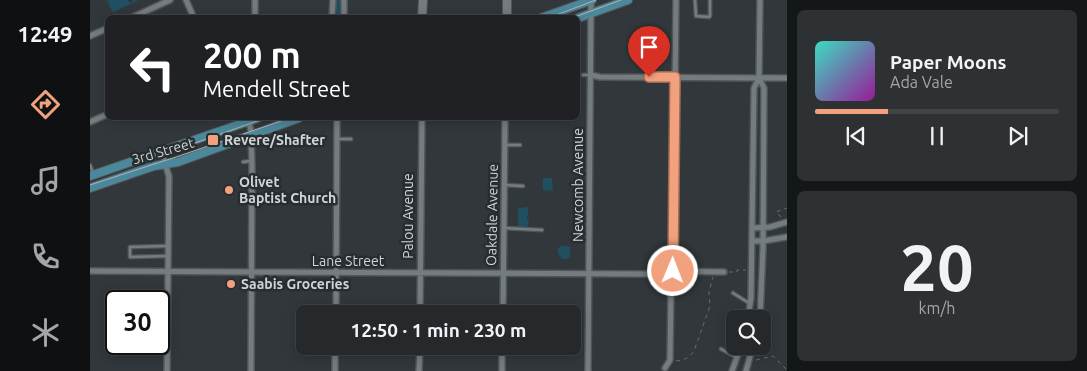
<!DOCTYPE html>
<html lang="en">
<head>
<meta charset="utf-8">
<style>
  :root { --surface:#25292c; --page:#2d3134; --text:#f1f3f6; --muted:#a3a6a9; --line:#424548; --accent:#f1a17d }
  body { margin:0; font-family:Ubuntu,sans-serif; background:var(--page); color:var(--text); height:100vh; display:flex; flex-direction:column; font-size:19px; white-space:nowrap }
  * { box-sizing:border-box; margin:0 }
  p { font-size:16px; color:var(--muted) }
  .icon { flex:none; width:28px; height:28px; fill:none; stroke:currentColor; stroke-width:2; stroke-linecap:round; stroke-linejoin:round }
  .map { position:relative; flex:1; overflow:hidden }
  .sheet { display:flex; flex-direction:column; gap:10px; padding:10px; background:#141718; width:300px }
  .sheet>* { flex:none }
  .banner { position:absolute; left:15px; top:15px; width:475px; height:105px; border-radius:8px; box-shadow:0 2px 12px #0003,0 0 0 1px var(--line); background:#202124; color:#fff; overflow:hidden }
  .tools { position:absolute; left:636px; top:310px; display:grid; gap:10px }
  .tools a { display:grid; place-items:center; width:45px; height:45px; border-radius:8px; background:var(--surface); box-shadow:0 2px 12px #0003,0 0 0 1px var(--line); font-size:25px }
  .speed { position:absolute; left:15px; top:290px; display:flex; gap:10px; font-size:25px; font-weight:700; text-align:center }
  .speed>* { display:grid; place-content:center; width:65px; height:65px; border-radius:50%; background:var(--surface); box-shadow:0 2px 12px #0003,0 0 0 1px var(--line); line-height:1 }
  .speed .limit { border:2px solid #111; border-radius:8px; background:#fff; color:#111 }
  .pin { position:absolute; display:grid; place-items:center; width:42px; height:42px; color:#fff; margin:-51px -21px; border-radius:50% 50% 50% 0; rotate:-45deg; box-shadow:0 0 5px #0007 }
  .pin .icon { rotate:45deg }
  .me { position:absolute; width:55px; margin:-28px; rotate:1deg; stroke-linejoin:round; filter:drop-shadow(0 0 4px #0008) }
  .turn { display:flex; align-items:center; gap:18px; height:105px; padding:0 15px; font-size:22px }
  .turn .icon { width:65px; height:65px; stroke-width:2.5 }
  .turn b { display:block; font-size:35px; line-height:42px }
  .sheet .widget { flex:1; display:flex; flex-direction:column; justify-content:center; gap:8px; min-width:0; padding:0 18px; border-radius:8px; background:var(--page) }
  .sheet .dial { align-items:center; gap:0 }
  .dial b { font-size:65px; line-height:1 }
  .song { display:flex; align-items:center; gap:15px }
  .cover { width:60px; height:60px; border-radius:8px; background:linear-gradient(135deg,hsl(170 70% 55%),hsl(300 70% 35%)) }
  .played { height:5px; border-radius:2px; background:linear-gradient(90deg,var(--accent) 30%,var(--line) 30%) }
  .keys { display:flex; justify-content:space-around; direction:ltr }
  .trip { position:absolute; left:206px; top:305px; width:285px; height:50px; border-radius:8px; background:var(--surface); box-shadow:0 2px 12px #0003,0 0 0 1px var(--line); font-weight:700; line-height:50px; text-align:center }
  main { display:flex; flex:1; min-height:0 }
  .tab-bar { display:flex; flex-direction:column; width:90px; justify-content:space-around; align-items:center; background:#0f1012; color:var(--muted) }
  .tab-bar .icon { width:35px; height:35px }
  .tab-bar .on { color:var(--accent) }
  .tab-bar b { font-size:22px; color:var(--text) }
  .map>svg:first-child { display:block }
  .green { fill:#1f4f60 }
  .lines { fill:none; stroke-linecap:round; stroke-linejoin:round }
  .lane-casing { stroke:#505557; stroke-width:5 }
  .street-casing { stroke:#505557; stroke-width:8 }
  .secondary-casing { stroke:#505557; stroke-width:10 }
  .primary-casing { stroke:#505557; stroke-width:10 }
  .path { stroke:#696e70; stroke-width:1; stroke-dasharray:4 4; stroke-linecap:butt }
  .lane { stroke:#757c7f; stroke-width:2.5 }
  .street { stroke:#757c7f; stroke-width:5 }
  .secondary { stroke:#757c7f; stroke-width:8 }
  .primary { stroke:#4c889c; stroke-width:8 }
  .tram { stroke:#aeb2b4; stroke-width:1 }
  .route-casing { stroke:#9d6951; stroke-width:12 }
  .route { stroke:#f1a17d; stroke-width:9 }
  .poi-dot { fill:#f1a17d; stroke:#272d30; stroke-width:2 }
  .labels { text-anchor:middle; stroke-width:5; stroke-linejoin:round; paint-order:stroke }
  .poi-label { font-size:14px; font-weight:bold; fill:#d0d4d5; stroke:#272d30; text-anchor:start }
  .street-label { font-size:14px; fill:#d0d4d5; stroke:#272d30 }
</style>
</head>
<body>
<main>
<nav class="tab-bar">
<b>12:49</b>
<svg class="icon on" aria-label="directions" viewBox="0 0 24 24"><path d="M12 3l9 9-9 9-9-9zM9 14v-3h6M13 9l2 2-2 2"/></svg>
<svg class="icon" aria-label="music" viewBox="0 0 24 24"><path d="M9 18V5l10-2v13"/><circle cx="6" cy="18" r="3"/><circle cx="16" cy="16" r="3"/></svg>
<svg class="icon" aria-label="phone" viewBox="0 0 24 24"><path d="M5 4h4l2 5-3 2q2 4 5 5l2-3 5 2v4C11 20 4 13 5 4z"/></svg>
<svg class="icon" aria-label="climate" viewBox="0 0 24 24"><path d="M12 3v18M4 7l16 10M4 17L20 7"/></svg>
</nav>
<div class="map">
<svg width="697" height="371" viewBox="0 0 697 371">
  <rect width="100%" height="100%" fill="#31373a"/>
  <path class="green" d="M16 0H17L20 6 18 0H38L40 3 43 1 42 0H49L24 12 22 11Z
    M245 0H251V17L245 18Z
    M453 178H462L463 191 453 190Z
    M438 207V216H437V219H439L438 228H428V208Z
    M471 246H477L480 247V257L478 259H472L468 254V248Z"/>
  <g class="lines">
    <g class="lane-casing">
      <path id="lane" d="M605 0 606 16 619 17 620 16V0
        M493 75H499
        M247 139H261
        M415 145H430
        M153 162 160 161
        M0 165 3 173
        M415 185 433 186
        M414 228 452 230
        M77 256 40 257V247L77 246
        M643 293 659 303
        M640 323 645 326
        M631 349 646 357"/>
    </g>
    <g class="street-casing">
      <path id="street" d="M96 0 104 18
        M41 18 80 0
        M165 18V0
        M242 18 243 0
        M254 18V0
        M0 36 18 28
        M501 75 510 77 697 78
        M158 118 161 131 162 168 161 371
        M0 122 18 114
        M71 152 79 176 77 371
        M663 228 680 227 697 222
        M662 241H673L697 237
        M0 271 552 274H574L583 271 634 272
        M246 314 247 118
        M330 314 332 118
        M413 314 415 118
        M658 319 661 298 664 88 669 78
        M670 319 673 248 674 88 669 78 670 0
        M575 368 580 360 581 287 583 271 586 0
        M245 371V346
        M329 371 330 346
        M412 371V346
        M498 371 501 0
        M642 371 651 346
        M656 371 663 346"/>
    </g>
    <g class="secondary-casing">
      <path id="secondary" d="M332 18 333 0
        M417 18V0"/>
    </g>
    <g class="primary-casing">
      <path id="primary" d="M451 18 502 0
        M488 18 538 0
        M0 176 168 118
        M0 188 64 166 88 162 209 118"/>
    </g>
    <path class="path" d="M691 217 686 212 697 208
      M639 272H647V270H656
      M666 360 683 356 697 370
      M586 361C595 360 599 358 604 351L620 306 619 292 623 277"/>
    <use href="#lane" class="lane"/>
    <use href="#street" class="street"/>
    <use href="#secondary" class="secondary"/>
    <use href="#primary" class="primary"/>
    <path class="tram" d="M458 18 506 0
      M482 18 531 0
      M60 159 170 120
      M0 185 86 157 200 118"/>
  </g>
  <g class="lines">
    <g class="route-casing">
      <path id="route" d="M559 77H585L583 271"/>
    </g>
    <use href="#route" class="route"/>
  </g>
  <g class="poi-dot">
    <rect x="117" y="134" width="12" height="12" rx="2.5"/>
    <circle cx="139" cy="190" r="5"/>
    <circle cx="141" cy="284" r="5"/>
  </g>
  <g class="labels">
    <g class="poi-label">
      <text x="134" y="145">Revere/Shafter</text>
      <text x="149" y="187">Olivet<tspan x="149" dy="16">Baptist Church</tspan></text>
      <text x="151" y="289">Saabis Groceries</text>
    </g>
    <g class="street-label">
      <text transform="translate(73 151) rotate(-16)" y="5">3rd Street</text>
      <text transform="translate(488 185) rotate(-90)" y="5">Newcomb Avenue</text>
      <text transform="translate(402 215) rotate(-89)" y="5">Oakdale Avenue</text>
      <text transform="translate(318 216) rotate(-90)" y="5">Palou Avenue</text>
      <text x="258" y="266">Lane Street</text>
    </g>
  </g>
</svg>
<div class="tools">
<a><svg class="icon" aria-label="search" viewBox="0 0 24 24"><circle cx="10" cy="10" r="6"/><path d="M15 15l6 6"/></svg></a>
</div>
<div class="speed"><div class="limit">30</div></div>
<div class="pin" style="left:559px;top:77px;background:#d93025"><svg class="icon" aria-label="arrive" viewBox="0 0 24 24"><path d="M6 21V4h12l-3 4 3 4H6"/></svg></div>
<svg class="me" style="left:583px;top:271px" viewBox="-20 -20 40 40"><circle r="17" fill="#f1a17d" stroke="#fff" stroke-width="3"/><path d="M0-11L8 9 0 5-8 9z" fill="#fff"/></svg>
<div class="trip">12:50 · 1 min · 230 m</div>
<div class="banner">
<div class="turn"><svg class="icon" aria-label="left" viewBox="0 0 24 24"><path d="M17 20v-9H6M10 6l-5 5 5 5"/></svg><div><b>200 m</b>Mendell Street</div></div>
</div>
</div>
<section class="sheet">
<div class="widget">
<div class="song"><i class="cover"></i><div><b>Paper Moons</b><p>Ada Vale</p></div></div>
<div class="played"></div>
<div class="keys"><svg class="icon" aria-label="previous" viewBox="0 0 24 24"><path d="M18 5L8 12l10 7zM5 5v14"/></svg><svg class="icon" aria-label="pause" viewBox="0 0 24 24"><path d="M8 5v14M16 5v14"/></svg><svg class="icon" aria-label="next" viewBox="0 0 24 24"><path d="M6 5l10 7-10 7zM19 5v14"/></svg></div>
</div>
<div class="widget dial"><b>20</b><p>km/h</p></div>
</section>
</main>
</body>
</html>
